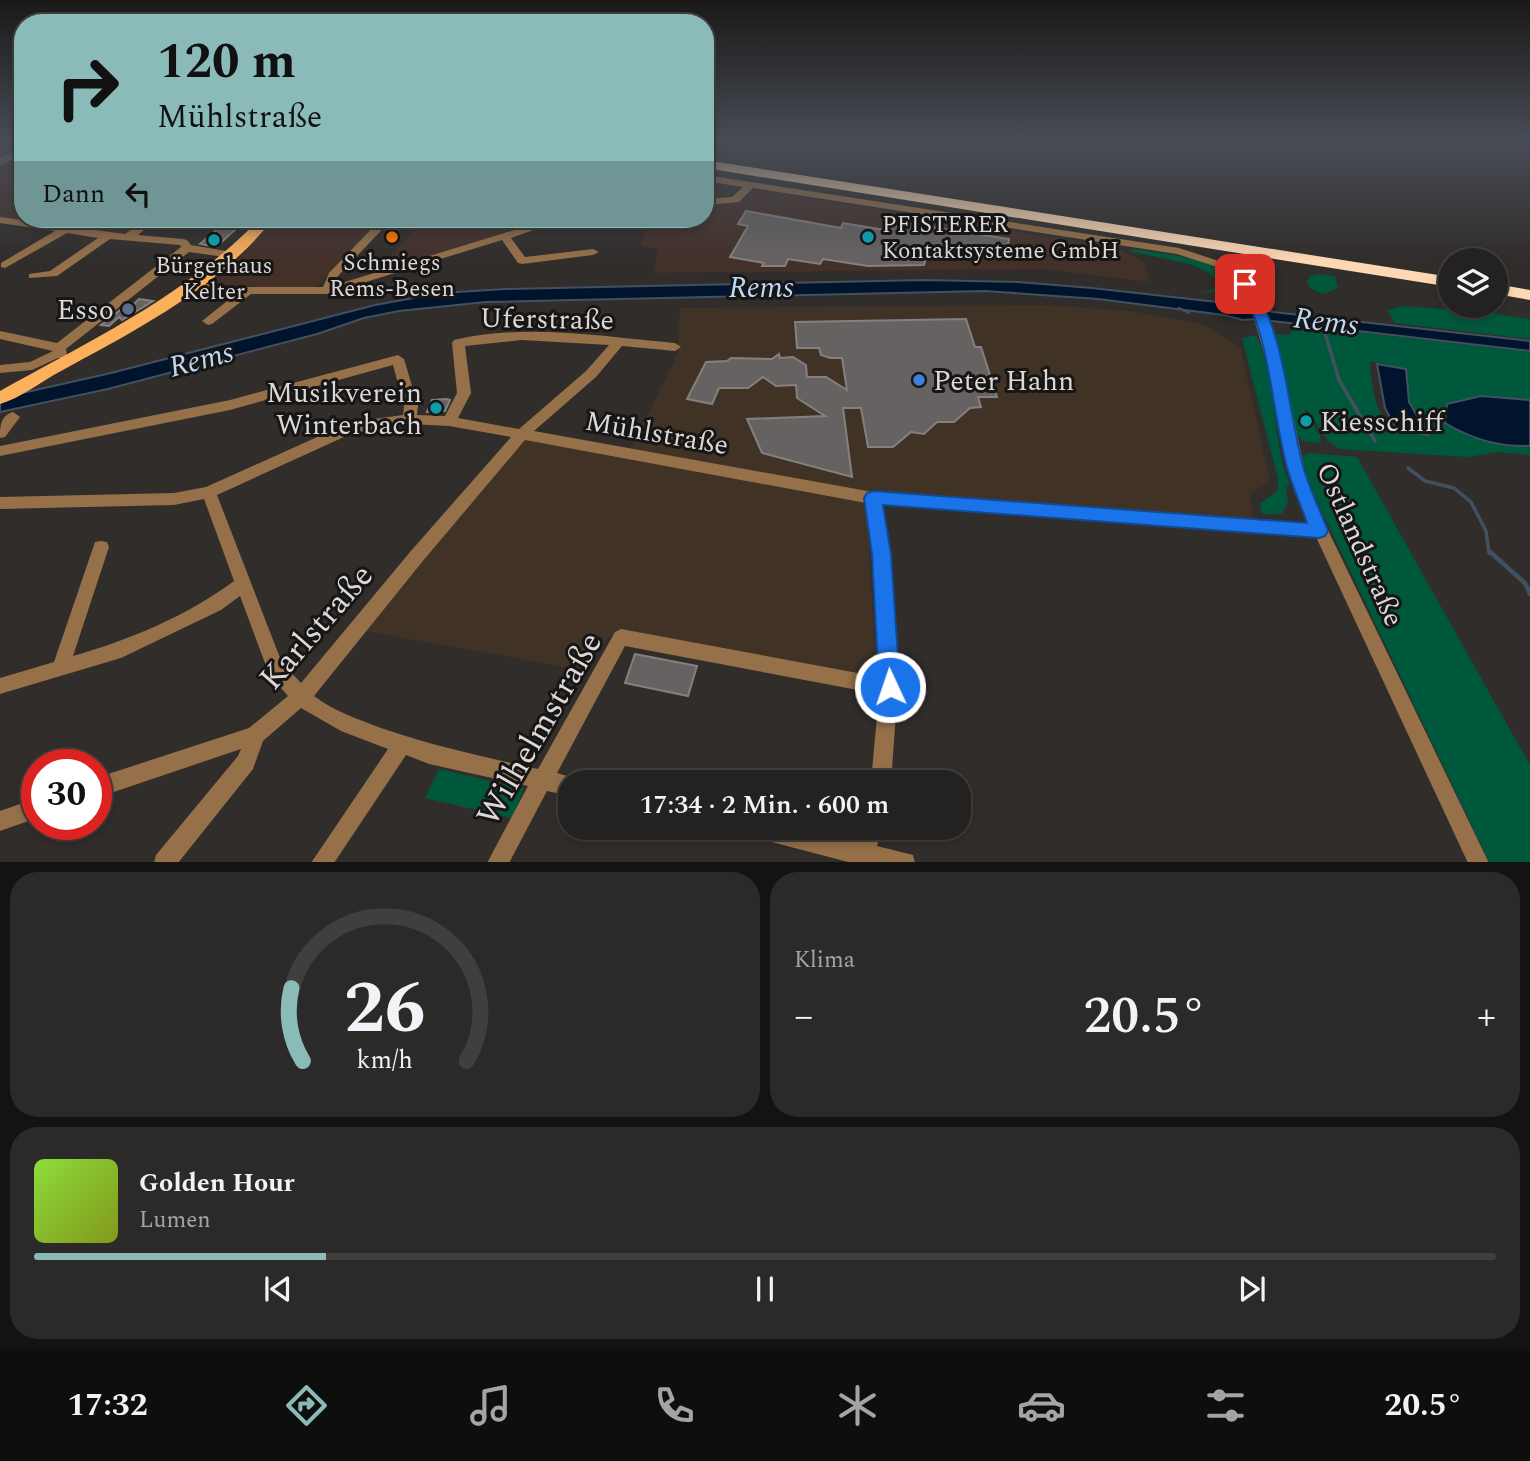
<!DOCTYPE html>
<html lang="de">
<head>
<meta charset="utf-8">
<style>
  :root { --surface:#242220; --page:#2c2a29; --text:#f1f3f6; --muted:#a3a4a5; --line:#413f3e; --accent:#8bbbb9 }
  body { margin:0; font-family:Spectral,serif; background:var(--page); color:var(--text); height:100vh; display:flex; flex-direction:column; font-size:26px; white-space:nowrap }
  * { box-sizing:border-box; margin:0 }
  p { font-size:23px; color:var(--muted) }
  .icon { flex:none; width:38px; height:38px; fill:none; stroke:currentColor; stroke-width:2; stroke-linecap:round; stroke-linejoin:round }
  .map { position:relative; height:862px; overflow:hidden }
  .sheet { display:flex; flex-direction:column; gap:10px; padding:10px; background:#141312; flex:1 }
  .sheet>* { flex:none }
  .banner { position:absolute; left:14px; top:14px; width:700px; height:214px; border-radius:28px; box-shadow:0 4px 10px #0003,0 0 0 2px var(--line); background:#8bbbb9; color:#111; overflow:hidden }
  .fabs { position:absolute; left:1438px; top:248px; display:grid; gap:14px }
  .fabs a { display:grid; place-items:center; width:70px; height:70px; border-radius:50%; background:var(--surface); box-shadow:0 4px 10px #0003,0 0 0 2px var(--line); font-size:35px }
  .speed { position:absolute; left:21px; top:749px; display:flex; gap:14px; font-size:35px; font-weight:700; text-align:center }
  .speed>* { display:grid; place-content:center; width:91px; height:91px; border-radius:50%; background:var(--surface); box-shadow:0 4px 10px #0003,0 0 0 2px var(--line); line-height:1 }
  .speed .limit { border:10px solid #d22; background:#fff; color:#111 }
  .pin { position:absolute; display:grid; place-items:center; width:60px; height:60px; color:#fff; margin:-30px; border-radius:14px; box-shadow:0 4px 10px #0006 }
  .me { position:absolute; width:77px; margin:-38px; rotate:357deg; stroke-linejoin:round; filter:drop-shadow(0 0 5px #0008) }
  .turn { display:flex; align-items:center; gap:24px; height:147px; padding:0 28px; font-size:32px }
  .turn .icon { width:91px; height:91px; stroke-width:2.5 }
  .turn b { display:block; font-size:49px; line-height:60px }
  .then { display:flex; align-items:center; height:66px; padding:0 28px; background:#0003; gap:14px; font-size:26px }
  .big { font-size:52px; font-weight:600; line-height:1.1 }
  .sheet .tile { flex:1; display:flex; flex-direction:column; justify-content:center; gap:10px; min-width:0; padding:0 24px; border-radius:28px; background:var(--page) }
  .sheet .dial { align-items:center; gap:0 }
  .dial svg { height:182px; overflow:visible; fill:none; stroke:var(--line); stroke-width:7; stroke-linecap:round; text-anchor:middle }
  .dial text { fill:var(--text); stroke:none }
  .song { display:flex; align-items:center; gap:21px }
  .cover { width:84px; height:84px; border-radius:10px; background:linear-gradient(135deg,hsl(90 70% 55%),hsl(70 70% 35%)) }
  .played { height:7px; border-radius:4px; background:linear-gradient(90deg,var(--accent) 20%,var(--line) 20%) }
  .keys { display:flex; justify-content:space-around; direction:ltr }
  .heat { display:flex; justify-content:space-between; align-items:center; font-size:38px; direction:ltr }
  .sheet .tiles { flex:1; display:grid; gap:10px; grid-template-columns:1fr 1fr }
  .tile:last-child { grid-column:span 2 }
  .trip { position:absolute; left:558px; top:770px; width:413px; height:70px; border-radius:28px; background:var(--surface); box-shadow:0 4px 10px #0003,0 0 0 2px var(--line); font-weight:600; line-height:70px; text-align:center }
  .menu { display:flex; height:112px; justify-content:space-around; align-items:center; background:#0e0e0d; color:var(--muted) }
  .menu .icon { width:49px; height:49px }
  .menu .on { color:var(--accent) }
  .menu b { font-size:32px; color:var(--text) }
  .map>svg:first-child { display:block }
  .commercial { fill:#413226 }
  .industrial { fill:#433029 }
  .green { fill:#00583c; fill-rule:evenodd }
  .water { fill:#00152d; stroke:#425060; stroke-width:2 }
  .lines { fill:none; stroke-linecap:round; stroke-linejoin:round }
  .stream-far2 { stroke:#425060; stroke-width:2.5 }
  .stream-far1 { stroke:#425060; stroke-width:3.5 }
  .stream { stroke:#425060; stroke-width:4.5 }
  .building { fill:#666261; stroke:#84807f; stroke-width:2 }
  .minor { fill:#957049; fill-rule:evenodd }
  .major { fill:#fdb05b; fill-rule:evenodd }
  .highway { fill:#fdd8b3; fill-rule:evenodd }
  .route { fill:#1a73e8; stroke:#114b97; stroke-width:2 }
  .food-dot { fill:#e8710a; stroke:#171615; stroke-width:2.5 }
  .culture-dot { fill:#0f9aa8; stroke:#171615; stroke-width:2.5 }
  .service-dot { fill:#5c6f8a; stroke:#171615; stroke-width:2.5 }
  .shop-dot { fill:#3f7fe0; stroke:#171615; stroke-width:2.5 }
  .labels { text-anchor:middle; stroke-width:6; stroke-linejoin:round; paint-order:stroke }
  .far-poi-label { font-size:23px; fill:#dbd9d8; stroke:#171615 }
  .poi-label { font-size:28px; fill:#dbd9d8; stroke:#171615; text-anchor:end }
  .street-label { font-size:28px; fill:#dbd9d8; stroke:#171615 }
  .water-label { font-size:30px; font-style:italic; fill:#bcdaf8; stroke:#171615 }
  .near-street-label { font-size:33px; fill:#dbd9d8; stroke:#171615 }
</style>
</head>
<body>
<div class="map">
<svg width="1530" height="863" viewBox="0 0 1530 863">
  <rect width="100%" height="100%" fill="#302d2b"/>
  <path class="commercial" d="M1047 305 1131 311 1197 323 1213 329 1237 345 1241 350 1270 482 1250 494 1253 519 866 493 877 685 609 637 582 670 364 631 528 431 630 450 678 353 680 308Z"/>
  <path class="industrial" d="M0 141H23V219H149L127 236 0 218Z
    M757 190 1114 248 1144 261 1149 282 1043 269 653 273 658 249 640 246 649 219H705V205L737 202Z
    M307 219H385L316 287 285 289 215 284 213 279 236 263 273 220 302 221Z
    M425 219H550L374 274Z"/>
  <path class="green" d="M1134 249C1171 255 1224 257 1244 295 1224 285 1216 295 1195 292H1206L1223 285 1206 271 1190 264 1129 251Z
    M1319 274 1335 276 1338 288 1323 294 1310 288 1307 282 1310 276Z
    M1402 306 1485 312 1530 319V339L1395 323 1387 310Z
    M1293 329 1348 331 1530 352V400L1481 396 1447 404 1514 446H1530V455L1496 452 1468 457 1340 449 1328 441 1307 410H1304L1320 435 1321 443 1302 441 1297 434 1272 334 1289 335ZM1370 361 1406 369 1409 402 1427 435 1388 429C1375 406 1371 387 1370 361Z
    M1256 335C1278 382 1271 439 1290 485L1286 487 1288 502 1282 514H1262L1260 504 1278 490V479L1242 338Z
    M1309 453 1357 457 1530 765V862H1489L1314 495 1301 457Z
    M439 769 524 789 512 818 425 798Z"/>
  <path class="water" d="M924 280 1018 282 1092 288 1235 304 1273 312 1530 341V351L1256 319 1243 320 1224 315 1098 299 985 291 486 302 399 311 364 318 317 334 108 389 0 412V398L111 373 375 305 441 293 505 289Z
    M1377 364 1406 369 1409 402 1428 435 1396 429 1385 408Z
    M1481 396 1530 400V446C1498 447 1472 439 1445 423L1447 404Z"/>
  <g class="lines">
    <path class="stream-far2" d="M1179 308 1189 313"/>
    <path class="stream-far1" d="M1323 326 1339 380 1375 441
      M1408 468 1425 481 1454 488 1471 502 1486 531 1489 553"/>
    <path class="stream" d="M1489 551 1525 583 1530 594"/>
  </g>
  <path class="building" d="M746 211 841 228 843 223 885 230 888 220 1009 239 1006 257 929 246 924 265 868 266 823 259 820 264 788 259 785 266H762L764 263 730 257 748 226 738 224Z
    M220 227 236 229 216 247 200 244Z
    M139 299 153 301 122 320 119 317 109 326 101 325 129 303 134 304Z
    M966 319 975 347H981L997 397H978L981 407 970 408 954 422H937L924 434 911 432 893 447H868L861 408H843L852 477 762 453 747 419 825 416 797 398 796 385 776 386 763 377 748 388H719L712 404 687 399 706 362 727 361 731 358 772 359 779 354 780 358 793 357 806 365 807 377H826L847 390 842 358H830L821 355 819 348H797L795 322Z
    M446 399 450 400 445 411 427 412 432 400Z
    M635 654 697 666 688 696 625 683Z"/>
  <g class="lines">
    <path class="minor" d="M23 148V155L0 165V158Z
      M705 175 1179 248 1228 264 1245 277 1260 298 1286 381 1309 491 1489 863H1468L1316 537 882 504 890 554 898 687 891 782H871L879 694 625 646 557 773 577 779 578 782H570V796L547 791 509 863H487L528 786 429 764 406 755 334 863H311L388 749 341 731 301 708 263 741 253 769 178 863H154L156 855 238 756 241 749 96 798V778L249 728 288 696 269 674 240 596 221 610 121 658 0 694V678L54 662 95 542 101 541 107 542 109 547 73 656C129 640 187 616 234 581L204 499 174 505 0 509V497L174 493 206 487 335 429 374 419 403 415 404 406 393 365 230 410 0 456V446L230 400 398 355 404 359 418 406 417 415 445 416 457 393 452 343 454 340C525 323 603 337 675 343L681 347 675 351 622 346 596 377 534 431 873 492 1310 524 1295 491 1272 381 1248 298 1237 281 1220 268 1177 254 753 188 739 202 705 205V199L732 197 743 187 705 181ZM522 340 609 345 586 371 519 429 458 418 471 393 465 346ZM409 424 449 426 511 437 410 552 301 683 282 663 217 495 344 437 374 429ZM525 440 866 503 874 554 879 677 621 629 615 632 538 769C485 757 433 746 381 728 358 719 333 711 314 696L422 562Z
      M0 217 125 234 146 219H157L138 235 183 239 187 240 191 245 232 252 238 255 232 258 189 252 66 349 67 355 65 358H58L32 370 0 373V365L30 362 53 351 0 339V331L57 343 181 247 180 245 110 239 57 276 29 278V274L50 271 98 238 67 233 5 268 1 267V263L55 231 0 223Z
      M381 219H392L338 276 335 285 550 219H565L511 238 525 257 593 249 599 252 593 255 522 264 518 263 502 240 327 294H251L212 324 208 325 202 321 236 294 191 286V282L229 287H323L329 273Z
      M13 412 20 417 5 437 0 438C0 427 0 416 13 412Z
      M37 798V818L0 831V811Z
      M746 828H799L858 841 862 828H882L877 846 913 855 915 863H852L756 838 749 835Z"/>
    <path class="major" d="M259 219H273C219 288 136 330 61 371 42 381 21 398 0 404V391C91 340 186 296 259 219Z"/>
    <path class="highway" d="M705 160 1451 277V287L705 168Z
      M1496 284 1530 290V300L1496 294Z"/>
  </g>
  <linearGradient id="sky" x2="0" y2="1"><stop stop-color="#1a1918"/><stop offset="0.54" stop-color="#484c55"/><stop offset="1" stop-color="#484c55" stop-opacity="0"/></linearGradient>
  <rect width="1530" height="261" fill="url(#sky)"/>
  <path class="route" d="M1245 280 1250 282C1286 334 1287 406 1303 466 1309 488 1320 510 1328 531L1325 536 1319 538 883 505 891 554 900 687 897 694 890 697 882 694 879 687 872 554 864 498 867 493 873 491 1307 523C1301 505 1292 486 1287 467 1271 409 1271 336 1239 284Z"/>
  <circle class="food-dot" cx="392" cy="237" r="7"/>
  <g class="culture-dot">
    <circle cx="868" cy="237" r="7"/>
    <circle cx="214" cy="240" r="7"/>
    <circle cx="436" cy="408" r="7"/>
    <circle cx="1306" cy="421" r="7"/>
  </g>
  <circle class="service-dot" cx="128" cy="309" r="7"/>
  <circle class="shop-dot" cx="919" cy="380" r="7"/>
  <g class="labels">
    <g class="far-poi-label">
      <text x="882" y="232" text-anchor="start">PFISTERER<tspan x="882" dy="26">Kontaktsysteme GmbH</tspan></text>
      <text x="392" y="270">Schmiegs<tspan x="392" dy="26">Rems-Besen</tspan></text>
      <text x="214" y="273">Bürgerhaus<tspan x="214" dy="26">Kelter</tspan></text>
    </g>
    <g class="poi-label">
      <text x="114" y="319">Esso</text>
      <text x="933" y="390" text-anchor="start">Peter Hahn</text>
      <text x="422" y="402">Musikverein<tspan x="422" dy="32">Winterbach</tspan></text>
      <text x="1320" y="431" text-anchor="start">Kiesschiff</text>
    </g>
    <g class="street-label">
      <text transform="translate(547 318) rotate(1)" y="10">Uferstraße</text>
      <text transform="translate(657 432) rotate(10)" y="10">Mühlstraße</text>
      <text transform="translate(1361 544) rotate(66)" y="10">Ostlandstraße</text>
    </g>
    <g class="water-label">
      <text x="761" y="297">Rems</text>
      <text transform="translate(1326 321) rotate(7)" y="10">Rems</text>
      <text transform="translate(201 359) rotate(-15)" y="10">Rems</text>
    </g>
    <g class="near-street-label">
      <text transform="translate(315 626) rotate(-49)" y="12">Karlstraße</text>
      <text transform="translate(538 728) rotate(-60)" y="12">Wilhelmstraße</text>
    </g>
  </g>
</svg>
<div class="fabs">
<a><svg class="icon" aria-label="layers" viewBox="0 0 24 24"><path d="M12 4l9 5-9 5-9-5zM3 14l9 5 9-5"/></svg></a>
</div>
<div class="speed"><div class="limit">30</div></div>
<div class="pin" style="left:1245px;top:284px;background:#d93025"><svg class="icon" aria-label="arrive" viewBox="0 0 24 24"><path d="M6 21V4h12l-3 4 3 4H6"/></svg></div>
<svg class="me" style="left:890px;top:687px" viewBox="-20 -20 40 40"><circle r="17" fill="#1a73e8" stroke="#fff" stroke-width="3"/><path d="M0-11L8 9 0 5-8 9z" fill="#fff"/></svg>
<div class="trip">17:34 · 2 Min. · 600 m</div>
<div class="banner">
<div class="turn"><svg class="icon" aria-label="right" viewBox="0 0 24 24"><path d="M7 20v-9h11M14 6l5 5-5 5"/></svg><div><b>120 m</b>Mühlstraße</div></div>
<div class="then">Dann<svg class="icon" aria-label="left" viewBox="0 0 24 24"><path d="M17 20v-9H6M10 6l-5 5 5 5"/></svg></div>
</div>
</div>
<section class="sheet">
<div class="tiles">
<div class="tile dial"><svg viewBox="0 0 100 80">
<path d="M14 69A42 42 0 1 1 86 69"/>
<path d="M14 69A42 42 0 0 1 9 37" stroke="#8bbbb9"/>
<text x="50" y="56" font-size="32" font-weight="700">26</text>
<text x="50" y="72" font-size="11">km/h</text>
</svg></div>
<div class="tile"><p>Klima</p>
<div class="heat"><a>−</a><b class="big">20.5°</b><a>+</a></div>
</div>
<div class="tile">
<div class="song"><i class="cover"></i><div><b>Golden Hour</b><p>Lumen</p></div></div>
<div class="played"></div>
<div class="keys"><svg class="icon" aria-label="previous" viewBox="0 0 24 24"><path d="M18 5L8 12l10 7zM5 5v14"/></svg><svg class="icon" aria-label="pause" viewBox="0 0 24 24"><path d="M8 5v14M16 5v14"/></svg><svg class="icon" aria-label="next" viewBox="0 0 24 24"><path d="M6 5l10 7-10 7zM19 5v14"/></svg></div>
</div>
</div>
</section>
<nav class="menu">
<b>17:32</b>
<svg class="icon on" aria-label="directions" viewBox="0 0 24 24"><path d="M12 3l9 9-9 9-9-9zM9 14v-3h6M13 9l2 2-2 2"/></svg>
<svg class="icon" aria-label="music" viewBox="0 0 24 24"><path d="M9 18V5l10-2v13"/><circle cx="6" cy="18" r="3"/><circle cx="16" cy="16" r="3"/></svg>
<svg class="icon" aria-label="phone" viewBox="0 0 24 24"><path d="M5 4h4l2 5-3 2q2 4 5 5l2-3 5 2v4C11 20 4 13 5 4z"/></svg>
<svg class="icon" aria-label="climate" viewBox="0 0 24 24"><path d="M12 3v18M4 7l16 10M4 17L20 7"/></svg>
<svg class="icon" aria-label="car" viewBox="0 0 24 24"><path d="M5 17H2v-5l4-1 3-4h7l3 4 3 1v5h-3M9 17h6M6 11h13"/><circle cx="7" cy="17" r="2"/><circle cx="17" cy="17" r="2"/></svg>
<svg class="icon" aria-label="filters" viewBox="0 0 24 24"><path d="M4 7h16M4 17h16"/><circle cx="9" cy="7" r="2"/><circle cx="15" cy="17" r="2"/></svg>
<b>20.5°</b>
</nav>
</body>
</html>
